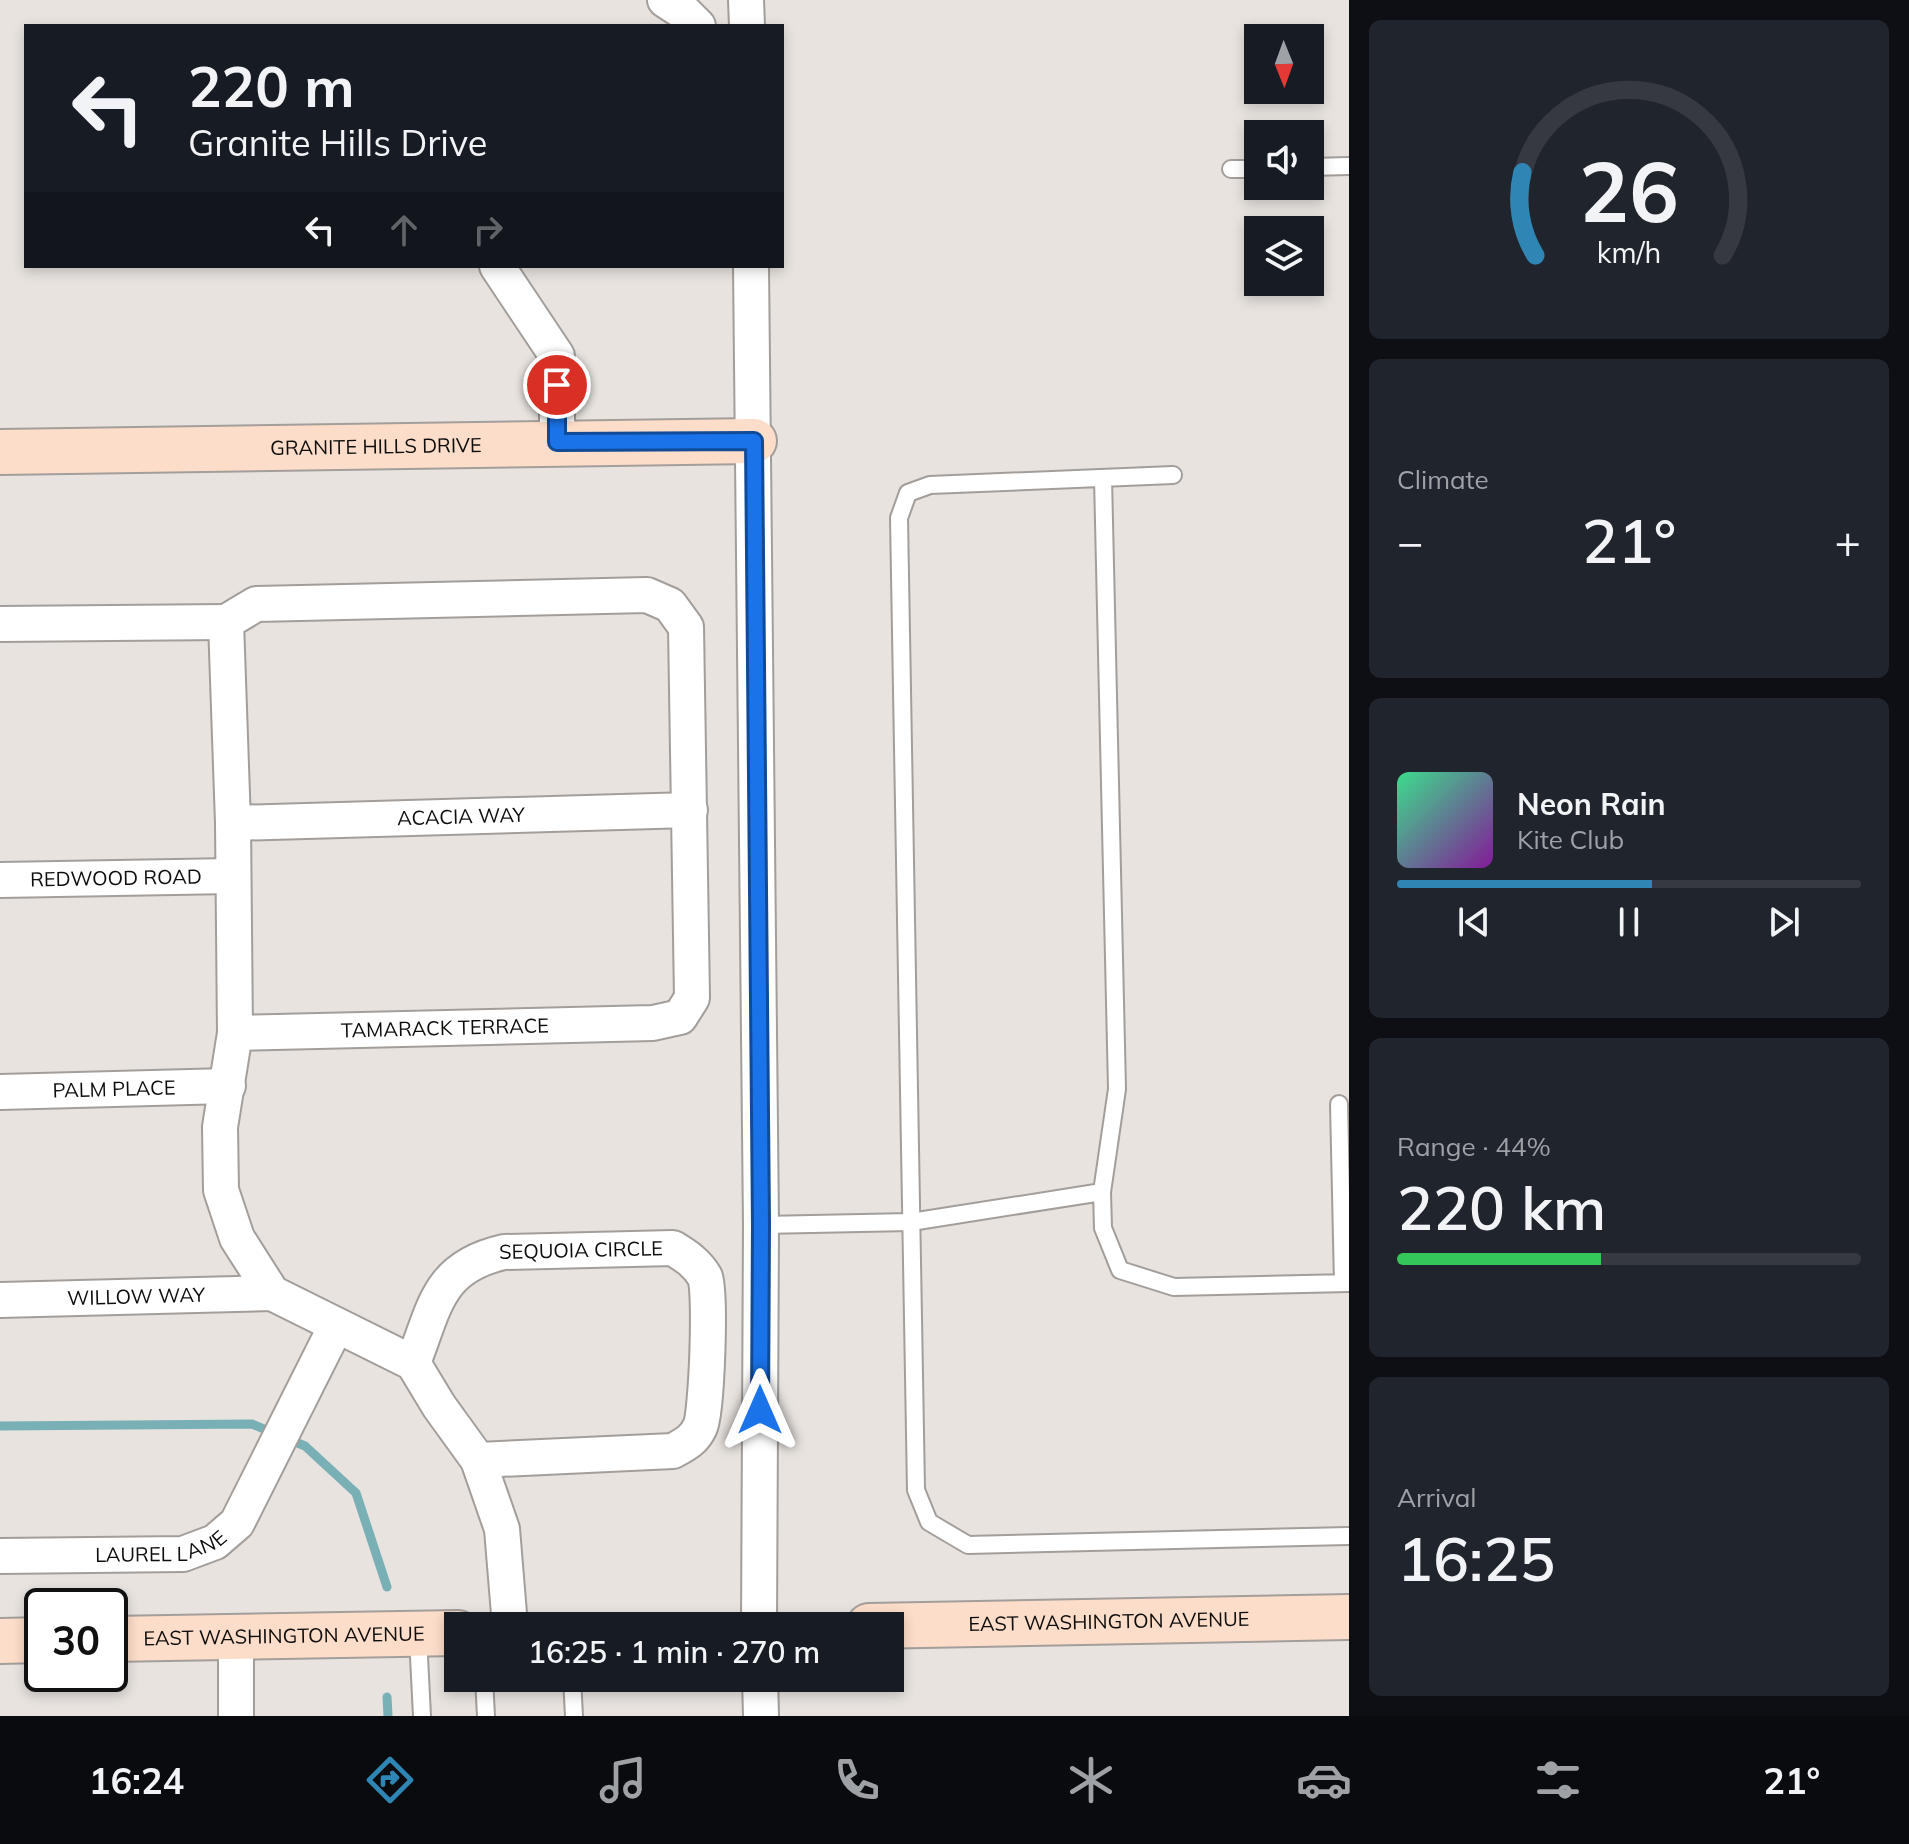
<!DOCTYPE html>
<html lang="en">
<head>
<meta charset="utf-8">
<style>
  :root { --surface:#171b24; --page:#20242c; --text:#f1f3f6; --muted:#9ea1a6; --line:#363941; --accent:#2f86b4 }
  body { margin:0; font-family:Mulish,sans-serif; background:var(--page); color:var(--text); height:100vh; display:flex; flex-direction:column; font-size:30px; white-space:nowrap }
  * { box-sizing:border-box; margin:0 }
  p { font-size:26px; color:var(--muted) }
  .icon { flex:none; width:44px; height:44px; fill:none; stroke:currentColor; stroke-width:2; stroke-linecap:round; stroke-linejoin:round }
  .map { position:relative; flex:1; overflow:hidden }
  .side { display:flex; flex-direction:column; gap:20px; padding:20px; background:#0d0f14; width:560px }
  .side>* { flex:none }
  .guide { position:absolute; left:24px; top:24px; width:760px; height:244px; border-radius:0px; box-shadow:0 4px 12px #0003; background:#171b24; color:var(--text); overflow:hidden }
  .needle { width:52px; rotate:179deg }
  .controls { position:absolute; left:1244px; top:24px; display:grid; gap:16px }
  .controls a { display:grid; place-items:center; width:80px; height:80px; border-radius:0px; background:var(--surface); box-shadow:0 4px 12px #0003; font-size:40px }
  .speed { position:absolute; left:24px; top:1588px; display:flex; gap:16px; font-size:40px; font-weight:700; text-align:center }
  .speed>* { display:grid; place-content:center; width:104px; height:104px; border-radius:50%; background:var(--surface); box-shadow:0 4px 12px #0003; line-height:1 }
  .speed .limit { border:4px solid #111; border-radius:12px; background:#fff; color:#111 }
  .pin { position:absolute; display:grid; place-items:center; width:68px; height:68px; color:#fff; margin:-34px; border:4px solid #fff; border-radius:50%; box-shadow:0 2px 8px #0007 }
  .me { position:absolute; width:88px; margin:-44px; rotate:0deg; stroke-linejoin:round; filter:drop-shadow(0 0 6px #0008) }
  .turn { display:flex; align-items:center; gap:28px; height:168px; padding:0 32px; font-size:36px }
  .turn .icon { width:104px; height:104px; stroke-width:2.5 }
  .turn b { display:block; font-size:56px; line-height:68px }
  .lanes { display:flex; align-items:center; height:76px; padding:0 32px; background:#0003; justify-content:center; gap:40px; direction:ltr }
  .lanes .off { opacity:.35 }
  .big { font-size:60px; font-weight:600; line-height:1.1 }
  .side .widget { flex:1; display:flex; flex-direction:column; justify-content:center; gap:12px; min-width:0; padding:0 28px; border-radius:12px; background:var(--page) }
  .side .dial { align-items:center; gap:0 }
  .dial svg { height:208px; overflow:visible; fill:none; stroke:var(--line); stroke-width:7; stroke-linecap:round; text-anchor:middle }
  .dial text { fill:var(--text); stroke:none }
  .song { display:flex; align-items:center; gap:24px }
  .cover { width:96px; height:96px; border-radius:12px; background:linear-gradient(135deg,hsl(150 70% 55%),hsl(290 70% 35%)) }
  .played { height:8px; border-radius:4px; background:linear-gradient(90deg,var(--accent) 55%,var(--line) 55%) }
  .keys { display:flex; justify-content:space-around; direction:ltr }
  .heat { display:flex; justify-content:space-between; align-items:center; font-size:44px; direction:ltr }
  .charge { height:12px; border-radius:6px; background:linear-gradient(90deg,#34c759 44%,var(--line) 0) }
  .trip { position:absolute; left:444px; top:1612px; width:460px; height:80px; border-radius:0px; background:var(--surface); box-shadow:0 4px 12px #0003; font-weight:600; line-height:80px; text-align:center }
  .dock { display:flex; height:128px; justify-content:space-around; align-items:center; background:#090b0e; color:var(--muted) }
  .dock .icon { width:56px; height:56px }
  .dock .selected { color:var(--accent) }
  .dock b { font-size:36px; color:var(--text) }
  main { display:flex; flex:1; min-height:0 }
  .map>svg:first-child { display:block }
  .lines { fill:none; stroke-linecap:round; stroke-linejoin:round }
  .stream { stroke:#79b0b6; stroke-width:9 }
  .lane-casing { stroke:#a39e9a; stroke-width:20 }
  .street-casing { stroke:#a39e9a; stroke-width:38 }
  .secondary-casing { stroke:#a39e9a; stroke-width:48 }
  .lane { stroke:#fff; stroke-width:16 }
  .street { stroke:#fff; stroke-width:34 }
  .secondary { stroke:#fcddc9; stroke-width:44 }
  .route-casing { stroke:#114b97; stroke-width:20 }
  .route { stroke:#1a73e8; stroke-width:14 }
  .labels { text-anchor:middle; stroke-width:6; stroke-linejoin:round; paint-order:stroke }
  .street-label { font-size:20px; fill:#0e0d0b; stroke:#e8e3df }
</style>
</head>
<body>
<main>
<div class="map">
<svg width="1349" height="1716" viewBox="0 0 1349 1716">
  <rect width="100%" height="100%" fill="#e8e3df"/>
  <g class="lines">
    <path class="stream" d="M0 1426 252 1424 305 1446 356 1493 387 1587
      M387 1697 388 1716"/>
    <g class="lane-casing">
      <path id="lane" d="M1310 167 1349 166
        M1231 169H1258
        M1173 475 930 485 908 493 899 518 916 1490 929 1522 968 1545 1349 1536
        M1103 478 1117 1089 1102 1192 1103 1228 1120 1270 1174 1287 1349 1283
        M1339 1104 1343 1283
        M761 1225 911 1222 1102 1192
        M418 1637 422 1716
        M484 1678 486 1716
        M572 1678 574 1716"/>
    </g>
    <g class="street-casing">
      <g id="street">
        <path d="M665 0 685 13 698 26"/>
        <path d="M746 0 747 26"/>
        <path d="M497 266 557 356V442"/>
        <path d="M751 266 761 1225 759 1626"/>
        <path d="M0 624 226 622"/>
        <path id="s1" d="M233 823 690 810"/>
        <path id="s2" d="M0 880 233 876"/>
        <path id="s3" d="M235 1033 653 1023 680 1017 692 998 686 627 670 605 647 595 256 604 226 622 233 823 235 1033 220 1127 221 1190 237 1238 272 1293 413 1363 439 1406 478 1460 502 1529 510 1626"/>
        <path id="s4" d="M0 1092 228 1086"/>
        <path id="s5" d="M0 1300 272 1293"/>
        <path id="s6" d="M413 1363C435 1307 437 1267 504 1252L673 1248C686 1256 697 1263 705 1277 711 1290 707 1413 700 1427 694 1440 686 1444 673 1451L478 1460"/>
        <path id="s7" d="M0 1556 183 1554 215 1542 237 1523 336 1326"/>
        <path d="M236 1636V1716"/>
        <path d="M760 1678 761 1716"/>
      </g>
    </g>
    <g class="secondary-casing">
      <g id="secondary">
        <path id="s8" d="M0 452 754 441"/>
        <path id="s9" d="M869 1626 1349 1617"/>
        <path id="s10" d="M110 1639 458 1633"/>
        <path d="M0 1641 42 1640"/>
      </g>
    </g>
    <use href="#lane" class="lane"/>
    <use href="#street" class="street"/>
    <use href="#secondary" class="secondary"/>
  </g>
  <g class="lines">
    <g class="route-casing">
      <path id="route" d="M557 385V442L754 441 761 1225 760 1410"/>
    </g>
    <use href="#route" class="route"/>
  </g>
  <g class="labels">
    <g class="street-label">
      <text dy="7" stroke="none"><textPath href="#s8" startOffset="376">GRANITE HILLS DRIVE</textPath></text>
      <text dy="7" stroke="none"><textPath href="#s1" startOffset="228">ACACIA WAY</textPath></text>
      <text dy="7" stroke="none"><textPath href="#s2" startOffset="116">REDWOOD ROAD</textPath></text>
      <text dy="7" stroke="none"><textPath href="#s3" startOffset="210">TAMARACK TERRACE</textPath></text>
      <text dy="7" stroke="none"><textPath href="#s4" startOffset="114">PALM PLACE</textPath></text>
      <text dy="7" stroke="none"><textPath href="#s6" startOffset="230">SEQUOIA CIRCLE</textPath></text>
      <text dy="7" stroke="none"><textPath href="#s5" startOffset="136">WILLOW WAY</textPath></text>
      <text dy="7" stroke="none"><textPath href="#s7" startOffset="162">LAUREL LANE</textPath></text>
      <text dy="7" stroke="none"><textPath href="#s9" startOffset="240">EAST WASHINGTON AVENUE</textPath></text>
      <text dy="7" stroke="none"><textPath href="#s10" startOffset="174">EAST WASHINGTON AVENUE</textPath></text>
    </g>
  </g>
</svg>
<div class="controls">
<a><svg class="needle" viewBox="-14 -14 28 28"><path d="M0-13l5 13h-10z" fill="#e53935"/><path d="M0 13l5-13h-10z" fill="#9ea1a6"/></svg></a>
<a><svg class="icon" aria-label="sound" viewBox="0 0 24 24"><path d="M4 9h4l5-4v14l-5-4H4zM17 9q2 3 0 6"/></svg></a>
<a><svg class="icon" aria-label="layers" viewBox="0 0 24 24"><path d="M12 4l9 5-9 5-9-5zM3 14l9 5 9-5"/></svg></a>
</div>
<div class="speed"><div class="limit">30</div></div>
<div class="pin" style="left:557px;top:385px;background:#d93025"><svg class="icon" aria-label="arrive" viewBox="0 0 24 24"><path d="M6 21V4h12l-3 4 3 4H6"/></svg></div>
<svg class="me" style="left:760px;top:1410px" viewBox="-20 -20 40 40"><path d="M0-17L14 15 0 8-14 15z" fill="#1a73e8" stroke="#fff" stroke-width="4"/></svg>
<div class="trip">16:25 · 1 min · 270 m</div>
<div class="guide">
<div class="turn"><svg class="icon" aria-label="left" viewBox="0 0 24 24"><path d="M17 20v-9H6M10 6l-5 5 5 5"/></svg><div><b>220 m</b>Granite Hills Drive</div></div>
<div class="lanes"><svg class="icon" aria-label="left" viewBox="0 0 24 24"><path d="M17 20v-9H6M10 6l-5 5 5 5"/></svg><svg class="icon off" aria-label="ahead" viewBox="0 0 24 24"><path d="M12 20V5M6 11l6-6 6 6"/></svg><svg class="icon off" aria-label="right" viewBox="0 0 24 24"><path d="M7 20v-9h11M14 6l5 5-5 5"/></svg></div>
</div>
</div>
<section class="side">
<div class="widget dial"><svg viewBox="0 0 100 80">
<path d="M14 69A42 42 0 1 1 86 69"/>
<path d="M14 69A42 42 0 0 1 9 37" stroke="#2f86b4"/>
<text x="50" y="56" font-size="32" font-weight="700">26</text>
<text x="50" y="72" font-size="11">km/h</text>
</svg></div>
<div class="widget"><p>Climate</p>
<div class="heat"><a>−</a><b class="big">21°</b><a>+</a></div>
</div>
<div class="widget">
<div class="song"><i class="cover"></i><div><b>Neon Rain</b><p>Kite Club</p></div></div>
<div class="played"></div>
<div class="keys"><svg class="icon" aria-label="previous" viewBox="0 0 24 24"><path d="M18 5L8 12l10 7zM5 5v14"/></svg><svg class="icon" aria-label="pause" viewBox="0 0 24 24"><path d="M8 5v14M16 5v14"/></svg><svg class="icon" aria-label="next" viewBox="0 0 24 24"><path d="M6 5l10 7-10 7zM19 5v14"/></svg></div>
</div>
<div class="widget"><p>Range · 44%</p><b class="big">220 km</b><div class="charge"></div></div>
<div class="widget"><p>Arrival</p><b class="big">16:25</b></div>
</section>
</main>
<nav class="dock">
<b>16:24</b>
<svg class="icon selected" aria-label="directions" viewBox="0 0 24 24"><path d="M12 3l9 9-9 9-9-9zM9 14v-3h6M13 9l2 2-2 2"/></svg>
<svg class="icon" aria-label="music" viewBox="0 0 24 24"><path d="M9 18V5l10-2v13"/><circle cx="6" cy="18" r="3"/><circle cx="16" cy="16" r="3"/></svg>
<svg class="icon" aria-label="phone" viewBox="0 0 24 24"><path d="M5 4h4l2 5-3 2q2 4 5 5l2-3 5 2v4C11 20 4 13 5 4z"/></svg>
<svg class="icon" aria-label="climate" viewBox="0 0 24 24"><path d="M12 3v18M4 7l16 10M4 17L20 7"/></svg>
<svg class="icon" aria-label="car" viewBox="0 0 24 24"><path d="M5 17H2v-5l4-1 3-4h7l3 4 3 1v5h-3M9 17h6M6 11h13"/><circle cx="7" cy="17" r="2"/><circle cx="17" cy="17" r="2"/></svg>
<svg class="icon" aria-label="filters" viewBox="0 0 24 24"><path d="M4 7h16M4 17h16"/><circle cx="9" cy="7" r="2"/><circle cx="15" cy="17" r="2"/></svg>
<b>21°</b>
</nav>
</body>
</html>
